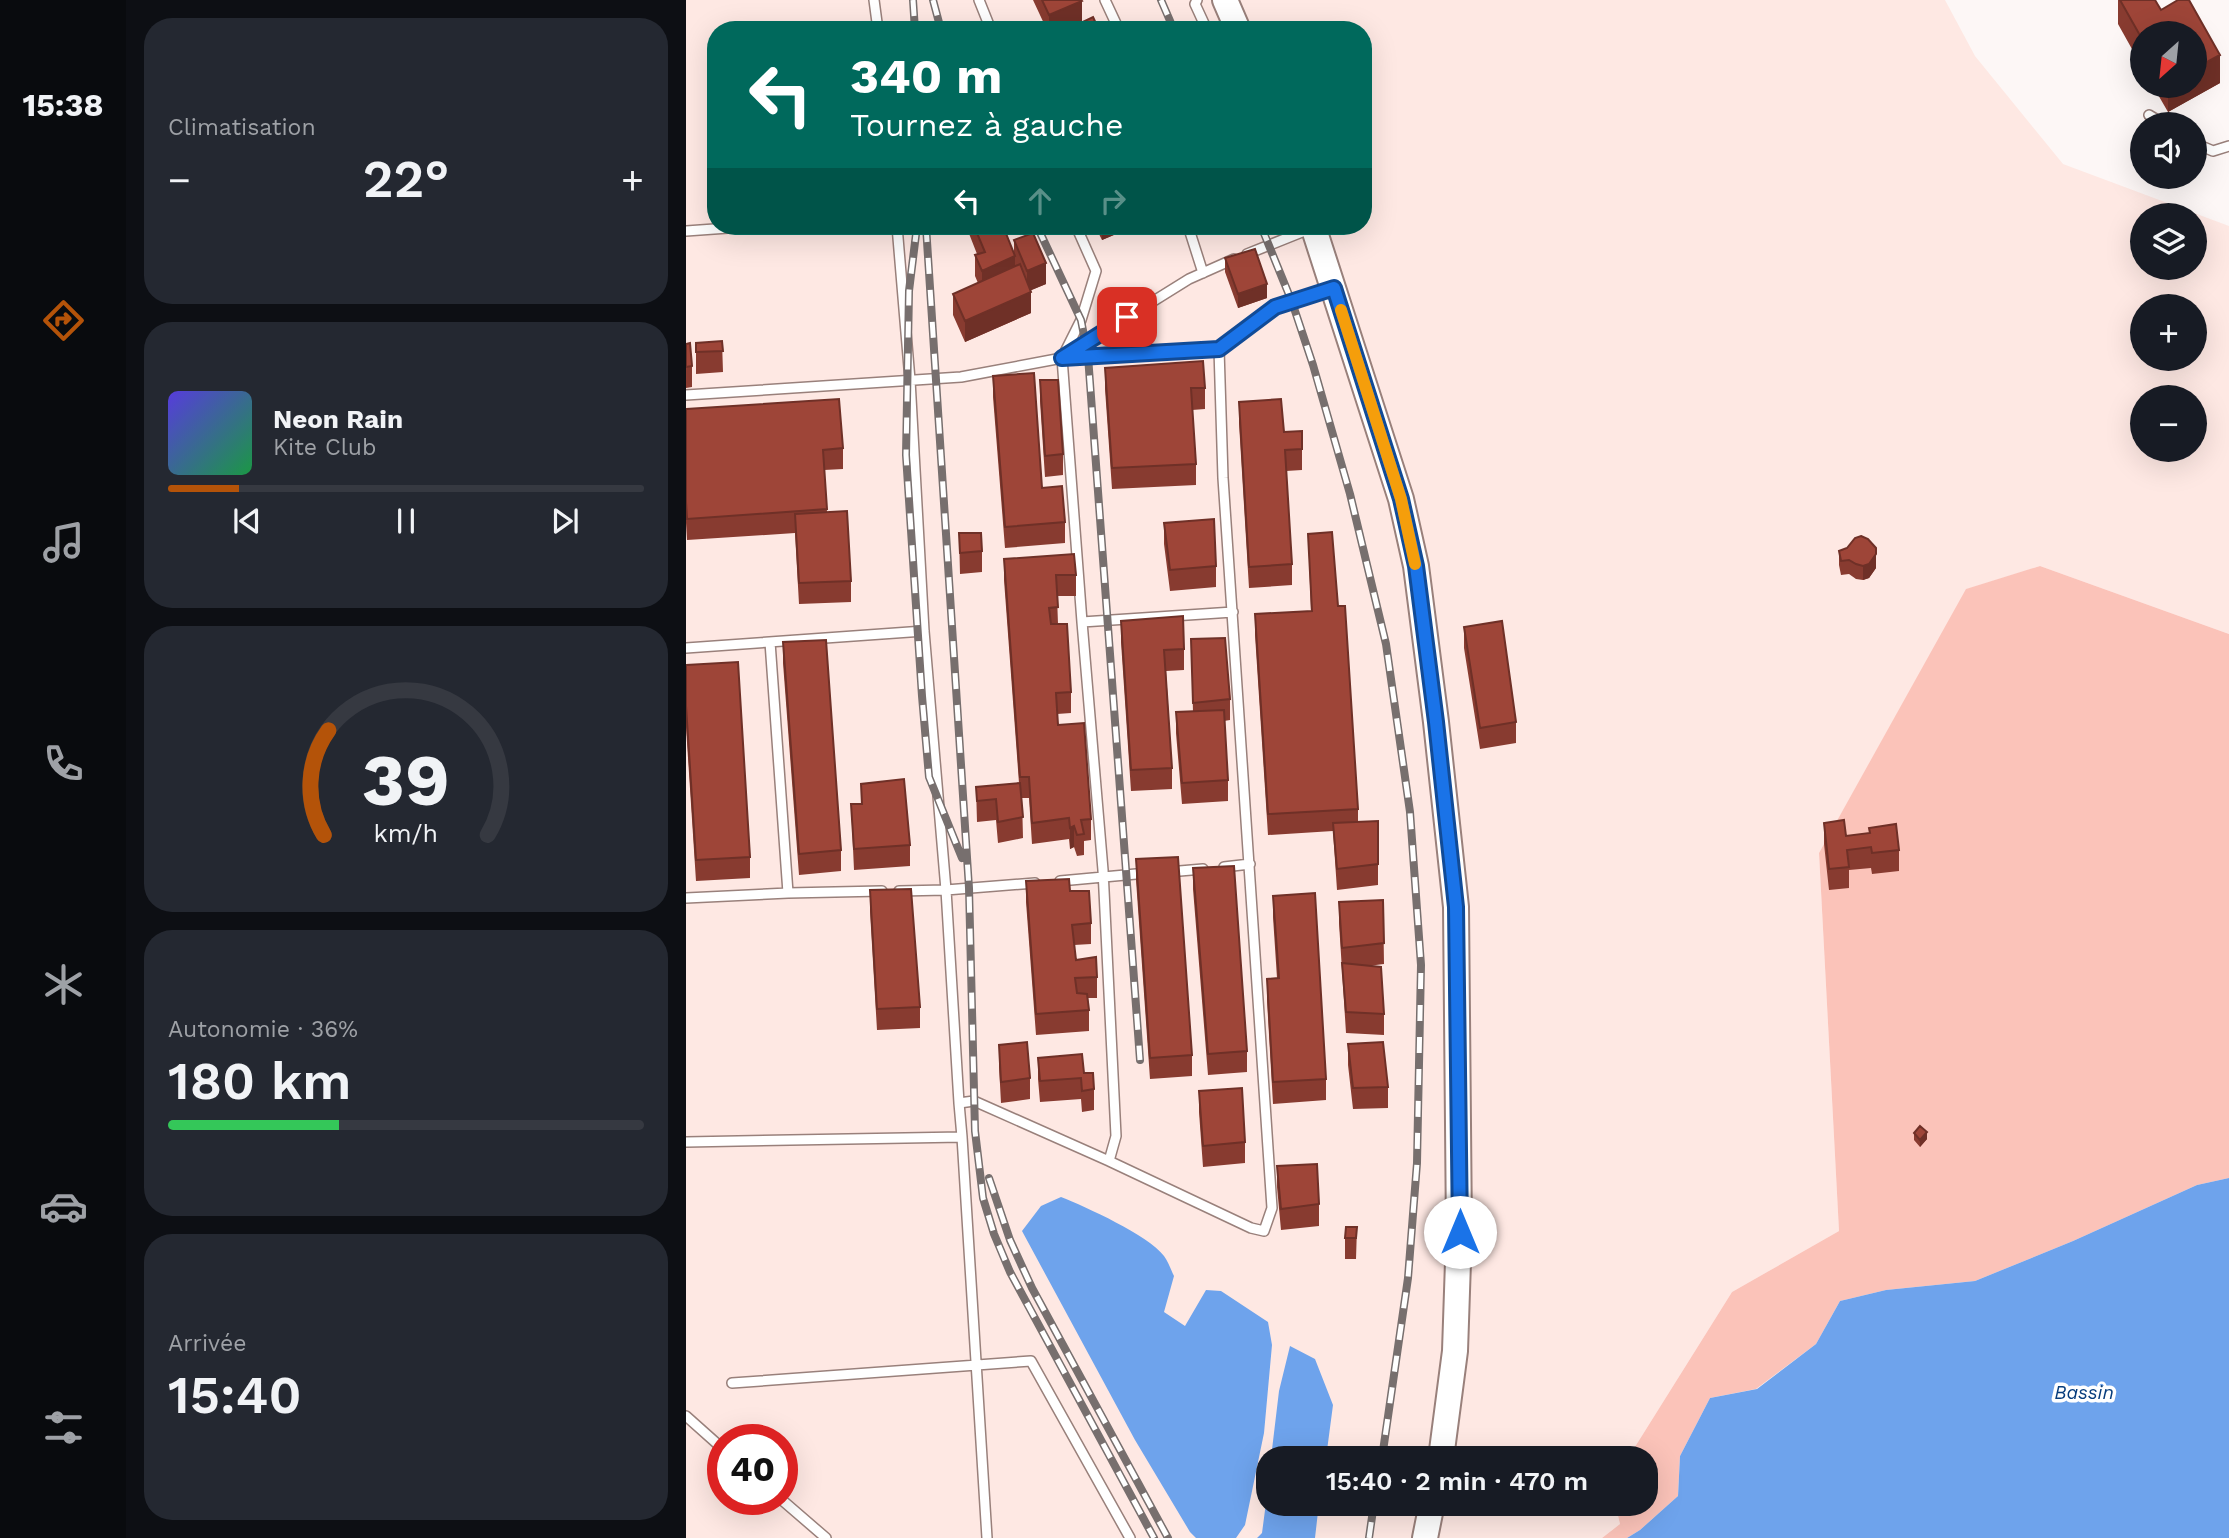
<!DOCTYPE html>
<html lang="fr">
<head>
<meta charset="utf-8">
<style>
  :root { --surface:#171b24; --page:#242831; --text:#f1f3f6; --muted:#9ea1a6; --line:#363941; --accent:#b45309 }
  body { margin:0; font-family:"Work Sans",sans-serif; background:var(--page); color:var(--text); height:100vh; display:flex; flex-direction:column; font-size:26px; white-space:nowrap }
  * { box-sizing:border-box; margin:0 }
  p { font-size:23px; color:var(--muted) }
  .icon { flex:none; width:38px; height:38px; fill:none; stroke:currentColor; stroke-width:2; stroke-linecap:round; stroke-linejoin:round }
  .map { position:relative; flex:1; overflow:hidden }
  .sheet { display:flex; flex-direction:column; gap:18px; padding:18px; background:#0d0f14; width:560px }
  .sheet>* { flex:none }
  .top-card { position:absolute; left:21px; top:21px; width:665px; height:214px; border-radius:28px; box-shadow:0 7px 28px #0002; background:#00695c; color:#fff; overflow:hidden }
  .needle { width:46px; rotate:207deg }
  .controls { position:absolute; left:1444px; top:21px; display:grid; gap:14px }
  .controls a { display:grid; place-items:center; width:77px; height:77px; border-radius:50%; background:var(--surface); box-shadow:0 7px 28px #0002; font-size:35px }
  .speed { position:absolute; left:21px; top:1424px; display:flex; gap:14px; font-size:35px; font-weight:700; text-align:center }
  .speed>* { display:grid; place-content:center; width:91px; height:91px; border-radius:50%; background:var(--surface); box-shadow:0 7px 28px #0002; line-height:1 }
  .speed .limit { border:10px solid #d22; background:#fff; color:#111 }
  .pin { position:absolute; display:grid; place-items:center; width:60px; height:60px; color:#fff; margin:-30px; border-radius:14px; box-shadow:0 4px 10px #0006 }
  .me { position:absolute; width:77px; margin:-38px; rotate:0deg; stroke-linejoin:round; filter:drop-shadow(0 0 5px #0008) }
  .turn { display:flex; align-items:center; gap:24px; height:147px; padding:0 28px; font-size:32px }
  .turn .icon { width:91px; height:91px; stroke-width:2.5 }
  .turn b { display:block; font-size:49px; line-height:60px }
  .lanes { display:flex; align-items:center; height:66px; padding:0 28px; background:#0003; justify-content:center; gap:35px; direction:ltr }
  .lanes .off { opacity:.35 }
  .big { font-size:52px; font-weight:600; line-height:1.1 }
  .sheet .card { flex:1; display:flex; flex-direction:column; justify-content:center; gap:10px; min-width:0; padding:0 24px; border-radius:28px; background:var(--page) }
  .sheet .dial { align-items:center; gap:0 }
  .dial svg { height:182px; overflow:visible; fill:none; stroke:var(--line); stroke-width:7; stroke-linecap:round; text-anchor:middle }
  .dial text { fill:var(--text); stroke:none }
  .song { display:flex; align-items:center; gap:21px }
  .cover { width:84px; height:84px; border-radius:10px; background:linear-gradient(135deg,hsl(250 70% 55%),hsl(140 70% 35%)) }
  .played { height:7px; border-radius:4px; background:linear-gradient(90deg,var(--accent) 15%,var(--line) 15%) }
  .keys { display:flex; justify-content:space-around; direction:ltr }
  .heat { display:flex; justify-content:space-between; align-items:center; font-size:38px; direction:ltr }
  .charge { height:10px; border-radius:5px; background:linear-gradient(90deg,#34c759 36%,var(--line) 0) }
  .trip { position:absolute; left:570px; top:1446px; width:402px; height:70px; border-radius:28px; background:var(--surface); box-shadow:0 7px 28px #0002; font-weight:600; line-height:70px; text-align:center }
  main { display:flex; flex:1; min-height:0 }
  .tab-bar { display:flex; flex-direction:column; width:126px; justify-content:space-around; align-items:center; background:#090b0e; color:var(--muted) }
  .tab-bar .icon { width:49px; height:49px }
  .tab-bar .active { color:var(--accent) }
  .tab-bar b { font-size:32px; color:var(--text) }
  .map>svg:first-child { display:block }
  .built { fill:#fee8e3; fill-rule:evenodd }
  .green { fill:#fbc3b9 }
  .water { fill:#6ea3ec }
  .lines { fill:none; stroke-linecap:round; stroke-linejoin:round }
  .lane-casing { stroke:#99807b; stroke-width:12 }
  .secondary-casing { stroke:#99807b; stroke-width:28 }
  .lane { stroke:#fff; stroke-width:9 }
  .secondary { stroke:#fff; stroke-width:24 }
  .rail-casing { stroke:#776f6e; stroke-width:8 }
  .rail { stroke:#fff; stroke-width:5; stroke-dasharray:16; stroke-linecap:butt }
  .wall { fill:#883b30 }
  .shaded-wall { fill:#6f3027 }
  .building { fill:#9e4538; stroke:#6f3027; stroke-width:2 }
  .route-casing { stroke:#114b97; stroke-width:18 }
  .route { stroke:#1a73e8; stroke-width:12 }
  .slow { stroke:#f59e0b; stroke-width:12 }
  .labels { text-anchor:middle; stroke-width:7; stroke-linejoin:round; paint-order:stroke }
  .water-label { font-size:19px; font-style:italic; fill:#063c7c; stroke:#fff }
</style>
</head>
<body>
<main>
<nav class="tab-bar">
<b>15:38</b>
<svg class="icon active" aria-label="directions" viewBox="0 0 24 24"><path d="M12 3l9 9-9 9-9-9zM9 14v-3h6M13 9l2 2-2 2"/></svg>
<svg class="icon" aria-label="music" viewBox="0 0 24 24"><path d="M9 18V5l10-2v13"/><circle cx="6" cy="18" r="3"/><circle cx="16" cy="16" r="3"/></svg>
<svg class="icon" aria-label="phone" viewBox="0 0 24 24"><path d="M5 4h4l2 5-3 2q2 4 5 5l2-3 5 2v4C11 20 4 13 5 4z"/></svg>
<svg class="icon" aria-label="climate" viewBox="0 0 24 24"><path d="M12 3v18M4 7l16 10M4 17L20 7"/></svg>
<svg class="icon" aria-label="car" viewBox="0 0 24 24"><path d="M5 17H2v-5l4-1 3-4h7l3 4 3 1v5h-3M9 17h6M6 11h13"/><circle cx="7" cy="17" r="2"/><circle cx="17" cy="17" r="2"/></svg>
<svg class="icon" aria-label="filters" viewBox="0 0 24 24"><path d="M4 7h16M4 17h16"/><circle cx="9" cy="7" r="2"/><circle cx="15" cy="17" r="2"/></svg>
</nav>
<section class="sheet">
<div class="card"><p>Climatisation</p>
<div class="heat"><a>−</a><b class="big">22°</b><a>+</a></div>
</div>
<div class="card">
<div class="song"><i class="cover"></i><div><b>Neon Rain</b><p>Kite Club</p></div></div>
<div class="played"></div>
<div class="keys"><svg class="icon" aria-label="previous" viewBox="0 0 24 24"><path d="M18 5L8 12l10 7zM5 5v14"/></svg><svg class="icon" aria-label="pause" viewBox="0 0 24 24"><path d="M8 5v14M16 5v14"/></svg><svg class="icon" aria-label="next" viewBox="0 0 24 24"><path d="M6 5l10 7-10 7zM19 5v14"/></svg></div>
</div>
<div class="card dial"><svg viewBox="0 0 100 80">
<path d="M14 69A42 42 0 1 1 86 69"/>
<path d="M14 69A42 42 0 0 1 16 23" stroke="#b45309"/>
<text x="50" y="56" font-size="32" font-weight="700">39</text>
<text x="50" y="72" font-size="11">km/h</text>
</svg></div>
<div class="card"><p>Autonomie · 36%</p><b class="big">180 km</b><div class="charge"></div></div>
<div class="card"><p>Arrivée</p><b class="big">15:40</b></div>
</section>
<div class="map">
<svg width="1543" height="1538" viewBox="0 0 1543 1538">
  <rect width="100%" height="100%" fill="#fdf7f6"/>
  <path class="built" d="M0 0H1259L1289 56 1377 164 1543 226V634L1354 566 1281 589 1133 853 1153 1231 1046 1292 942 1458H583V1503H929L934 1524 916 1538H0ZM30 30H677V226H30ZM1456 215H1508V268H1456ZM1456 306H1508V359H1456ZM1456 397H1508V450H1456ZM37 1440H96V1500H37Z"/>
  <path class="green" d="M1354 566 1543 634V1178L1511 1185 1387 1241 1289 1281 1200 1290 1154 1301 1130 1344 1070 1389 1024 1398 994 1456 992 1496 954 1530 941 1538H916L934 1524 929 1503H961V1458H942L1046 1292 1153 1231 1133 853 1280 589Z"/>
  <path class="water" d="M1543 1178V1538H941L954 1530 992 1496 994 1456 1024 1398 1071 1389 1130 1344 1154 1301 1200 1290 1289 1281 1387 1241 1511 1185Z
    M375 1197C400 1207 462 1235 478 1256 482 1261 485 1270 488 1276L478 1312 499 1326 520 1290 535 1291 582 1322 586 1345 578 1433 559 1525 550 1538H510L504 1532 449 1440 336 1231 355 1206Z
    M604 1346 629 1359 647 1405 640 1458H585L593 1391Z
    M583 1480V1503H633L629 1538H571L576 1533Z"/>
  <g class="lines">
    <g class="lane-casing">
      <path id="lane" d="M188 0 192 30
        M293 0 305 30
        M419 0 433 30
        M511 0 509 4 521 30
        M1463 115 1478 124
        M1508 143 1527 151 1543 146
        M211 226 224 380 238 631 260 890 273 1103 288 1101 423 1161 565 1228 578 1231 586 1208 537 478 533 349 589 308 647 288
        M390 226 410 271 395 320 376 358 396 622 547 612
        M506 226 503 229 517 273
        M0 231 70 226
        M561 254 626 228
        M377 358 533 349
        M0 395 275 377 376 358 503 279 548 259
        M396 622 417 870 430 1136 423 1161
        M84 642 102 893 196 891
        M0 648 238 631
        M538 867 564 864
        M482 872 517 869
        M374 881 461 873
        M213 891 260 890 349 883
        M0 898 102 893
        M276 1137 301 1538
        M0 1142 276 1137 273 1103
        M46 1383 345 1361 444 1538
        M0 1416 37 1449
        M96 1500 140 1538"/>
    </g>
    <g class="secondary-casing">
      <path id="secondary" d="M539 0 552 30
        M627 226 715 499 730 566 750 722 770 907 773 1232 769 1351 755 1458
        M739 1538 746 1503"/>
    </g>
    <use href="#lane" class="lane"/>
    <use href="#secondary" class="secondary"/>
    <g class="rail-casing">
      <path id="rail" d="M227 0 229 30
        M247 0 255 30
        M475 0 488 30
        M231 226 223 291 220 455 236 696 243 777 276 858
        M240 226 283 888 289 1131 297 1198 308 1234 324 1272 468 1538
        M351 226 395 320 402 356 454 1060
        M575 226 606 302 627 365 664 494 700 644 724 812 735 965 731 1163 722 1278 696 1458
        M303 1178 324 1240 346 1288 482 1538
        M683 1538 688 1503"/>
    </g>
    <use href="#rail" class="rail"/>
  </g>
  <path class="wall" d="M347 0H395L377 30H361Z
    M1432 0H1469L1475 10 1534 83 1482 112 1467 86H1508L1456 33V67L1432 24Z
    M282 226H317L328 255V240L360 284 345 290V313L279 342 267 315V294L292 283 289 276V255L291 254 282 231Z
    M409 226H449L416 240Z
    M539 258 581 298 552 308 539 272Z
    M36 341 37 372 10 374V343Z
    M0 344 6 366V387L0 388Z
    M419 368 519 388V409L506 410 510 464V485L426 489 419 389Z
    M307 376 356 488 379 522V543L319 548 307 397Z
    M354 380 377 454V475L359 477 354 401Z
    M553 402 598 432 616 449V470L600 471 606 564V585L563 588 553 423Z
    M0 409 157 448V469L138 470 141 512 165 581V602L113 604 109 533 1 540 0 523Z
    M478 523 530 566V587L484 591 478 544Z
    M273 533 296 551V572L274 574Z
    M622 534 652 606 672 809V821H692V885L651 890 647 831 582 835 569 635V614L625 611Z
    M1190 548V568L1183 578 1177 580 1170 579 1163 574 1155 575 1153 565V551Z
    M318 559 390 575V596H371L372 624 385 692V713L371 714 372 725 405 819V840L398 841V855L391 856 388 847 384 849 383 839 346 844 343 798H336L337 838 312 843 310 820 291 822 290 787 333 783 318 580Z
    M435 621 498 649V670L480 671 486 768V789L445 791 435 642Z
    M778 627 830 722V743L794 749 778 648Z
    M505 639 544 699V720L538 721 542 780V801L496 804 490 733V712H507Z
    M97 642 155 850V871L113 875 97 663Z
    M0 665 64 857V878L10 881 0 727Z
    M175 784 224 845V866L168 870 165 804H175Z
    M1138 823 1160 836 1213 850V871L1186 874 1185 868 1163 870V888L1143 890 1138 844Z
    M450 859 506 1055V1076L464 1079 450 880Z
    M507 868 561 1051V1072L522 1075 507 889Z
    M340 881 384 891 405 923V944L388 945 390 960 411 977V998H402L403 1010V1031L350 1035 340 902Z
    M184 890 234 1007V1028L191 1030 184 911Z
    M587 896 640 1079V1100L587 1104 581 1000V979L591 978 587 917Z
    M697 900 698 964 682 966 698 1014V1035L660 1033 653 923V902Z
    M662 1044 702 1087V1108L667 1109 662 1065Z
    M313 1045 344 1078V1099L315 1103 313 1066Z
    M352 1058 398 1073 408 1089V1110L396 1112 395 1099 354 1102 352 1079Z
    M513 1091 559 1142V1163L517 1167 513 1112Z
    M1228 1133 1241 1139 1234 1147 1228 1140Z
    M591 1166 633 1204V1226L595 1230 591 1187Z
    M671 1227 670 1259H659V1238Z"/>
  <path class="shaded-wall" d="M396 1V22L377 30H363V15Z
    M1534 55V83L1482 112V86H1508V69Z
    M416 226H449L416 240Z
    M329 256V277L296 292V271Z
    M360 263V284L341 292V271Z
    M581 284V298L552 308V294Z
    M345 292V313L279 342V321Z
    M1190 554V568L1183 578 1177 580V566Z
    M388 826V847L384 849V828Z
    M1241 1132V1139L1234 1147V1140Z"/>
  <path class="building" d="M356 0H395L396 1 363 15Z
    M1434 0H1469L1475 10 1492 0H1503L1534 55 1508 69V33H1456V39Z
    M407 17 413 30H380Z
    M288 226H317L329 256 296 271 289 255 299 252Z
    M347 233 360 263 341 271 328 240Z
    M569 249 581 284 552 294 539 258Z
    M334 264 345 292 279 321 267 294Z
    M36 341 37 351 10 352V343Z
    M4 343 6 366 0 367V344Z
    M517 361 519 388H505L510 464 426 468 419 368Z
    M348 373 356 488 376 486 379 522 319 527 307 376Z
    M354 380H372L377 454 359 456Z
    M153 399 157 448 137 450 141 509 1 519 0 502V409Z
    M595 399 598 432 616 431V449L599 450 606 564 563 567 553 402Z
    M161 511 165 581 113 583 109 514Z
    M528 519 530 566 484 570 478 523Z
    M646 532 652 606H659L672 809 582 814 569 614 626 611 622 534Z
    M273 533H295L296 551 274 553Z
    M1175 536 1182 539 1190 548V554L1183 564 1177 566 1170 564 1163 560 1155 561 1153 551 1161 548 1169 538Z
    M388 554 390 575H370L372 607 363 608 365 624H381L385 692 370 693 372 725 398 723 405 819 395 820 398 834 391 835 388 826 384 828 383 818 346 823 343 777H334L318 559Z
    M497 616 498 649 478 650 486 768 445 770 435 621Z
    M816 621 830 722 794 728 778 627Z
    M539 638 544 699 507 703 505 639Z
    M140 640 155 850 113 854 97 642Z
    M52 662 64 857 10 860 0 706V665Z
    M538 710 542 780 496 783 490 712Z
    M218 779 224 845 168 849 165 804H176L175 784Z
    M334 783 337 817 312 822 310 799 291 801 290 787Z
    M1158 820 1160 836 1184 833 1183 828 1210 824 1213 850 1186 853 1185 847 1161 850 1163 867 1143 869 1138 823Z
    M692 821V864L651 869 647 823Z
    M492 857 506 1055 464 1058 450 859Z
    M548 866 561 1051 522 1054 507 868Z
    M383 879 384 891H403L405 923 386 925 390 960 410 957 411 977 389 978 391 993 401 994 403 1010 350 1014 340 881Z
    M225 889 234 1007 191 1009 184 890Z
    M629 893 640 1079 587 1082 581 979 593 978 587 896Z
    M697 900 698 943 656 948 653 902Z
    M656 963 695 967 698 1014 660 1012Z
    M341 1042 344 1078 315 1082 313 1045Z
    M697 1042 702 1087 667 1088 662 1044Z
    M396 1054 398 1073H407L408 1089 396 1091 395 1078 354 1081 352 1058Z
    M556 1088 559 1142 517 1146 513 1091Z
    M1234 1126 1241 1132 1234 1140 1228 1133Z
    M631 1164 633 1204 595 1209 591 1166Z
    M660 1227H671L670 1238H659Z"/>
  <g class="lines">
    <g class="route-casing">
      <path id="route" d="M441 317 376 358 533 349 589 307 648 288 715 499 730 566 750 722 770 907 774 1232"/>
    </g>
    <use href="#route" class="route"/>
    <path class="slow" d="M655 310 715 499 729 564"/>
  </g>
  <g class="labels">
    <g class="water-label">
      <text x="1398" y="1399">Bassin</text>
    </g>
  </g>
</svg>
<div class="controls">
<a><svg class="needle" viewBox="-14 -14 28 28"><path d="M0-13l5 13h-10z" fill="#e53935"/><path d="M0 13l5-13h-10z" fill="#9ea1a6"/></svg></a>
<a><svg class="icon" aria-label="sound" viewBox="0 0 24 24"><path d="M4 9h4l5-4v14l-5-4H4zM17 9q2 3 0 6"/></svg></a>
<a><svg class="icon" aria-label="layers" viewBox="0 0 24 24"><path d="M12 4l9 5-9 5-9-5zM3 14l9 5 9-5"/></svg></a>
<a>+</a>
<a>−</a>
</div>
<div class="speed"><div class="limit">40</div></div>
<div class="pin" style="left:441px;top:317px;background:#d93025"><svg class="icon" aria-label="arrive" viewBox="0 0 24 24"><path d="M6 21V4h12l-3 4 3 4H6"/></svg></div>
<svg class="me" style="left:774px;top:1232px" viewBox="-20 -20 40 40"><circle r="19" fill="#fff"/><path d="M0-13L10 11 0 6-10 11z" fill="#1a73e8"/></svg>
<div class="trip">15:40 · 2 min · 470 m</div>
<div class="top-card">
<div class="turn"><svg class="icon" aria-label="left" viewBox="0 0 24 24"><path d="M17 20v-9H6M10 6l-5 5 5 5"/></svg><div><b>340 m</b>Tournez à gauche</div></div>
<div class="lanes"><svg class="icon" aria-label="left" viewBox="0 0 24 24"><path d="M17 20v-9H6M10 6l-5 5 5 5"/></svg><svg class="icon off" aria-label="ahead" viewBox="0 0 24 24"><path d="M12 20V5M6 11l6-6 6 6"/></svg><svg class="icon off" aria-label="right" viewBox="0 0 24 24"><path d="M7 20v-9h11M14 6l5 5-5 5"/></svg></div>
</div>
</div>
</main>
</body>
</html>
